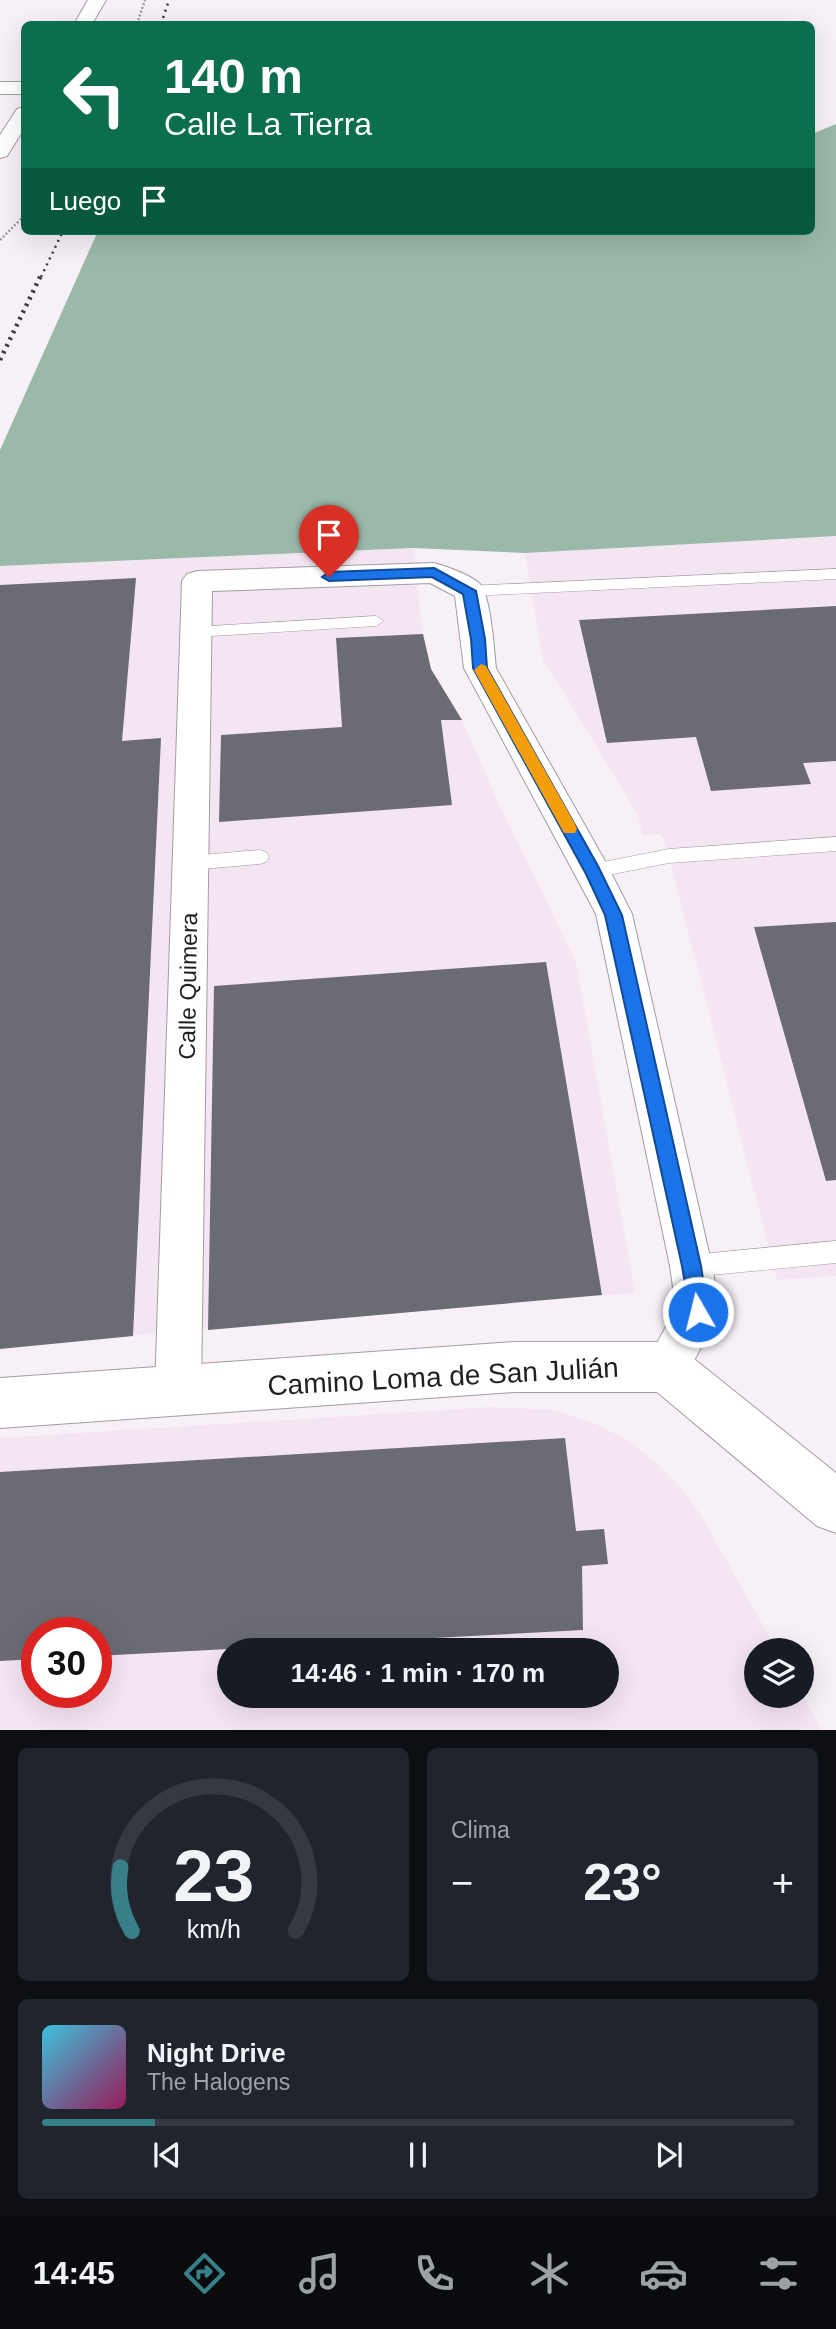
<!DOCTYPE html>
<html lang="es">
<head>
<meta charset="utf-8">
<style>
  :root { --surface:#171b24; --page:#20242c; --text:#f1f3f6; --muted:#9ea1a6; --line:#363941; --accent:#388087 }
  body { margin:0; font-family:Helvetica,sans-serif; background:var(--page); color:var(--text); height:100vh; display:flex; flex-direction:column; font-size:26px; white-space:nowrap }
  * { box-sizing:border-box; margin:0 }
  p { font-size:23px; color:var(--muted) }
  .icon { flex:none; width:38px; height:38px; fill:none; stroke:currentColor; stroke-width:2; stroke-linecap:round; stroke-linejoin:round }
  .map { position:relative; height:1730px; overflow:hidden }
  .side { display:flex; flex-direction:column; gap:18px; padding:18px; background:#0d0f14; flex:1 }
  .side>* { flex:none }
  .top-card { position:absolute; left:21px; top:21px; width:794px; height:214px; border-radius:10px; box-shadow:0 7px 28px #0002; background:#0b6e4f; color:#fff; overflow:hidden }
  .controls { position:absolute; left:744px; top:1638px; display:grid; gap:14px }
  .controls a { display:grid; place-items:center; width:70px; height:70px; border-radius:50%; background:var(--surface); box-shadow:0 7px 28px #0002; font-size:35px }
  .speed { position:absolute; left:21px; top:1617px; display:flex; gap:14px; font-size:35px; font-weight:700; text-align:center }
  .speed>* { display:grid; place-content:center; width:91px; height:91px; border-radius:50%; background:var(--surface); box-shadow:0 7px 28px #0002; line-height:1 }
  .speed .limit { border:10px solid #d22; background:#fff; color:#111 }
  .pin { position:absolute; display:grid; place-items:center; width:60px; height:60px; color:#fff; margin:-72px -30px; border-radius:50% 50% 50% 0; rotate:-45deg; box-shadow:0 0 7px #0007 }
  .pin .icon { rotate:45deg }
  .me { position:absolute; width:77px; margin:-38px; rotate:352deg; stroke-linejoin:round; filter:drop-shadow(0 0 5px #0008) }
  .turn { display:flex; align-items:center; gap:24px; height:147px; padding:0 28px; font-size:32px }
  .turn .icon { width:91px; height:91px; stroke-width:2.5 }
  .turn b { display:block; font-size:49px; line-height:60px }
  .then { display:flex; align-items:center; height:66px; padding:0 28px; background:#0003; gap:14px; font-size:26px }
  .big { font-size:52px; font-weight:600; line-height:1.1 }
  .side .card { flex:1; display:flex; flex-direction:column; justify-content:center; gap:10px; min-width:0; padding:0 24px; border-radius:10px; background:var(--page) }
  .side .dial { align-items:center; gap:0 }
  .dial svg { height:182px; overflow:visible; fill:none; stroke:var(--line); stroke-width:7; stroke-linecap:round; text-anchor:middle }
  .dial text { fill:var(--text); stroke:none }
  .song { display:flex; align-items:center; gap:21px }
  .cover { width:84px; height:84px; border-radius:10px; background:linear-gradient(135deg,hsl(190 70% 55%),hsl(330 70% 35%)) }
  .played { height:7px; border-radius:4px; background:linear-gradient(90deg,var(--accent) 15%,var(--line) 15%) }
  .keys { display:flex; justify-content:space-around; direction:ltr }
  .heat { display:flex; justify-content:space-between; align-items:center; font-size:38px; direction:ltr }
  .side .tiles { flex:1; display:grid; gap:18px; grid-template-columns:1fr 1fr }
  .card:last-child { grid-column:span 2 }
  .trip { position:absolute; left:217px; top:1638px; width:402px; height:70px; border-radius:35px; background:var(--surface); box-shadow:0 7px 28px #0002; font-weight:600; line-height:70px; text-align:center }
  .dock { display:flex; height:112px; justify-content:space-around; align-items:center; background:#090b0e; color:var(--muted) }
  .dock .icon { width:49px; height:49px }
  .dock .current { color:var(--accent) }
  .dock b { font-size:32px; color:var(--text) }
  .map>svg:first-child { display:block }
  .built { fill:#f4e5f2; fill-rule:evenodd }
  .forest { fill:#9bb9a9 }
  .building { fill:#6a6b73 }
  .lines { fill:none; stroke-linecap:round; stroke-linejoin:round }
  .lane-casing { stroke:#a49ca3; stroke-width:1 }
  .street-casing { stroke:#a49ca3; stroke-width:2 }
  .secondary-casing { stroke:#a49ca3; stroke-width:2 }
  .path { stroke:#a29ca2; stroke-width:2.5; stroke-dasharray:2 2; stroke-linecap:butt }
  .lane { fill:#fff; fill-rule:evenodd }
  .street { fill:#fff; fill-rule:evenodd }
  .secondary { fill:#fff; fill-rule:evenodd }
  .rail-far1 { stroke:#3c383c; stroke-width:2.5; stroke-dasharray:2 4.5; stroke-linecap:butt }
  .rail { stroke:#3c383c; stroke-width:4.5; stroke-dasharray:2.5 5; stroke-linecap:butt }
  .route { fill:#1a73e8; stroke:#114b97; stroke-width:2 }
  .slow { fill:#f59e0b }
  .labels { text-anchor:middle; stroke-width:5; stroke-linejoin:round; paint-order:stroke }
  .street-label { font-size:23px; fill:#221f22; stroke:#fff }
  .near-street-label { font-size:28px; fill:#221f22; stroke:#fff }
</style>
</head>
<body>
<div class="map">
<svg width="836" height="1731" viewBox="0 0 836 1731">
  <rect width="100%" height="100%" fill="#f8f0f7"/>
  <path class="built" d="M836 536V1276L777 1280 669 856 661 834 642 835 637 813 543 659 525 553Z
    M413 548 423 634 431 669 462 720 498 802 576 962 635 1293 133 1335 0 1349V566Z
    M491 1407 554 1410 594 1423 630 1441 656 1463 683 1490 702 1517 777 1650H756V1696H802V1694L822 1730 0 1731V1438ZM37 1633H96V1692H37ZM229 1650H607V1696H229Z"/>
  <path class="forest" d="M836 124V536L525 553 413 548 0 566V450L98 231H812V134Z"/>
  <path class="building" d="M136 578 122 741 161 738 133 1336 0 1349V585Z
    M836 606V761L803 763 811 784 711 791 696 737 607 743 579 620Z
    M423 634 431 669 462 720H441L452 805 219 822 221 735 342 727 336 638Z
    M836 922V1180L826 1181 754 927Z
    M546 962 602 1295 208 1330 214 986Z
    M565 1438 576 1531 604 1529 608 1564 582 1566 583 1630 96 1656V1633H37V1659L0 1661V1472Z"/>
  <g class="lines">
    <g class="lane-casing">
      <path id="lane" d="M836 569V579L469 596 462 591 469 586Z
        M376 616 384 621 376 626 196 637 188 632 196 627Z
        M836 837V851L669 863 593 878 587 876 584 871 587 866 593 864 669 849Z
        M260 850 266 852 269 857 266 862 260 864 191 870 185 868 182 863 185 858 191 856Z
        M836 1241V1263L691 1277 683 1274 680 1266 683 1258 691 1255Z"/>
    </g>
    <g class="street-casing">
      <path id="street" d="M88 0H106L92 24H74Z
        M0 82H24V94H0Z
        M24 107V129L7 156 0 158V135L17 109Z
        M434 563C448 567 468 574 479 583 491 594 494 651 496 668L605 861 632 914 712 1266 720 1312 682 1383 666 1389 650 1383 644 1367 676 1308 670 1266 596 914 464 668 455 596 430 583 212 591 201 1390 194 1406 178 1413 162 1406 155 1390 182 581 187 574 197 571Z"/>
    </g>
    <g class="secondary-casing">
      <path id="secondary" d="M514 1342H666L683 1350 836 1473V1533L817 1526 657 1392H514L0 1428V1378Z"/>
    </g>
    <path class="path" d="M137 24 145 0
      M0 240 24 216"/>
    <use href="#lane" class="lane"/>
    <use href="#street" class="street"/>
    <use href="#secondary" class="secondary"/>
    <path class="rail-far1" d="M161 24 169 0
      M41 277 63 231"/>
    <path class="rail" d="M0 360 41 275"/>
  </g>
  <path class="route" d="M434 568 476 591 485 639 487 668 598 866 622 915 701 1266 708 1312 705 1319 698 1322 691 1319 682 1266 605 915 586 874 473 668 471 639 463 594 432 577 329 581 322 577 329 572Z"/>
  <path class="slow" d="M481 664 486 666 575 824 577 829 575 833H564L474 670Z"/>
  <g class="labels">
    <g class="street-label">
      <text transform="translate(188 986) rotate(-89)" y="8">Calle Quimera</text>
    </g>
    <g class="near-street-label">
      <text transform="translate(443 1376) rotate(-3)" y="10">Camino Loma de San Julián</text>
    </g>
  </g>
</svg>
<div class="controls">
<a><svg class="icon" aria-label="layers" viewBox="0 0 24 24"><path d="M12 4l9 5-9 5-9-5zM3 14l9 5 9-5"/></svg></a>
</div>
<div class="speed"><div class="limit">30</div></div>
<div class="pin" style="left:329px;top:577px;background:#d93025"><svg class="icon" aria-label="arrive" viewBox="0 0 24 24"><path d="M6 21V4h12l-3 4 3 4H6"/></svg></div>
<svg class="me" style="left:698px;top:1312px" viewBox="-20 -20 40 40"><circle r="17" fill="#1a73e8" stroke="#fff" stroke-width="3"/><path d="M0-11L8 9 0 5-8 9z" fill="#fff"/></svg>
<div class="trip">14:46 · 1 min · 170 m</div>
<div class="top-card">
<div class="turn"><svg class="icon" aria-label="left" viewBox="0 0 24 24"><path d="M17 20v-9H6M10 6l-5 5 5 5"/></svg><div><b>140 m</b>Calle La Tierra</div></div>
<div class="then">Luego<svg class="icon" aria-label="arrive" viewBox="0 0 24 24"><path d="M6 21V4h12l-3 4 3 4H6"/></svg></div>
</div>
</div>
<section class="side">
<div class="tiles">
<div class="card dial"><svg viewBox="0 0 100 80">
<path d="M14 69A42 42 0 1 1 86 69"/>
<path d="M14 69A42 42 0 0 1 9 41" stroke="#388087"/>
<text x="50" y="56" font-size="32" font-weight="700">23</text>
<text x="50" y="72" font-size="11">km/h</text>
</svg></div>
<div class="card"><p>Clima</p>
<div class="heat"><a>−</a><b class="big">23°</b><a>+</a></div>
</div>
<div class="card">
<div class="song"><i class="cover"></i><div><b>Night Drive</b><p>The Halogens</p></div></div>
<div class="played"></div>
<div class="keys"><svg class="icon" aria-label="previous" viewBox="0 0 24 24"><path d="M18 5L8 12l10 7zM5 5v14"/></svg><svg class="icon" aria-label="pause" viewBox="0 0 24 24"><path d="M8 5v14M16 5v14"/></svg><svg class="icon" aria-label="next" viewBox="0 0 24 24"><path d="M6 5l10 7-10 7zM19 5v14"/></svg></div>
</div>
</div>
</section>
<nav class="dock">
<b>14:45</b>
<svg class="icon current" aria-label="directions" viewBox="0 0 24 24"><path d="M12 3l9 9-9 9-9-9zM9 14v-3h6M13 9l2 2-2 2"/></svg>
<svg class="icon" aria-label="music" viewBox="0 0 24 24"><path d="M9 18V5l10-2v13"/><circle cx="6" cy="18" r="3"/><circle cx="16" cy="16" r="3"/></svg>
<svg class="icon" aria-label="phone" viewBox="0 0 24 24"><path d="M5 4h4l2 5-3 2q2 4 5 5l2-3 5 2v4C11 20 4 13 5 4z"/></svg>
<svg class="icon" aria-label="climate" viewBox="0 0 24 24"><path d="M12 3v18M4 7l16 10M4 17L20 7"/></svg>
<svg class="icon" aria-label="car" viewBox="0 0 24 24"><path d="M5 17H2v-5l4-1 3-4h7l3 4 3 1v5h-3M9 17h6M6 11h13"/><circle cx="7" cy="17" r="2"/><circle cx="17" cy="17" r="2"/></svg>
<svg class="icon" aria-label="filters" viewBox="0 0 24 24"><path d="M4 7h16M4 17h16"/><circle cx="9" cy="7" r="2"/><circle cx="15" cy="17" r="2"/></svg>
</nav>
</body>
</html>
